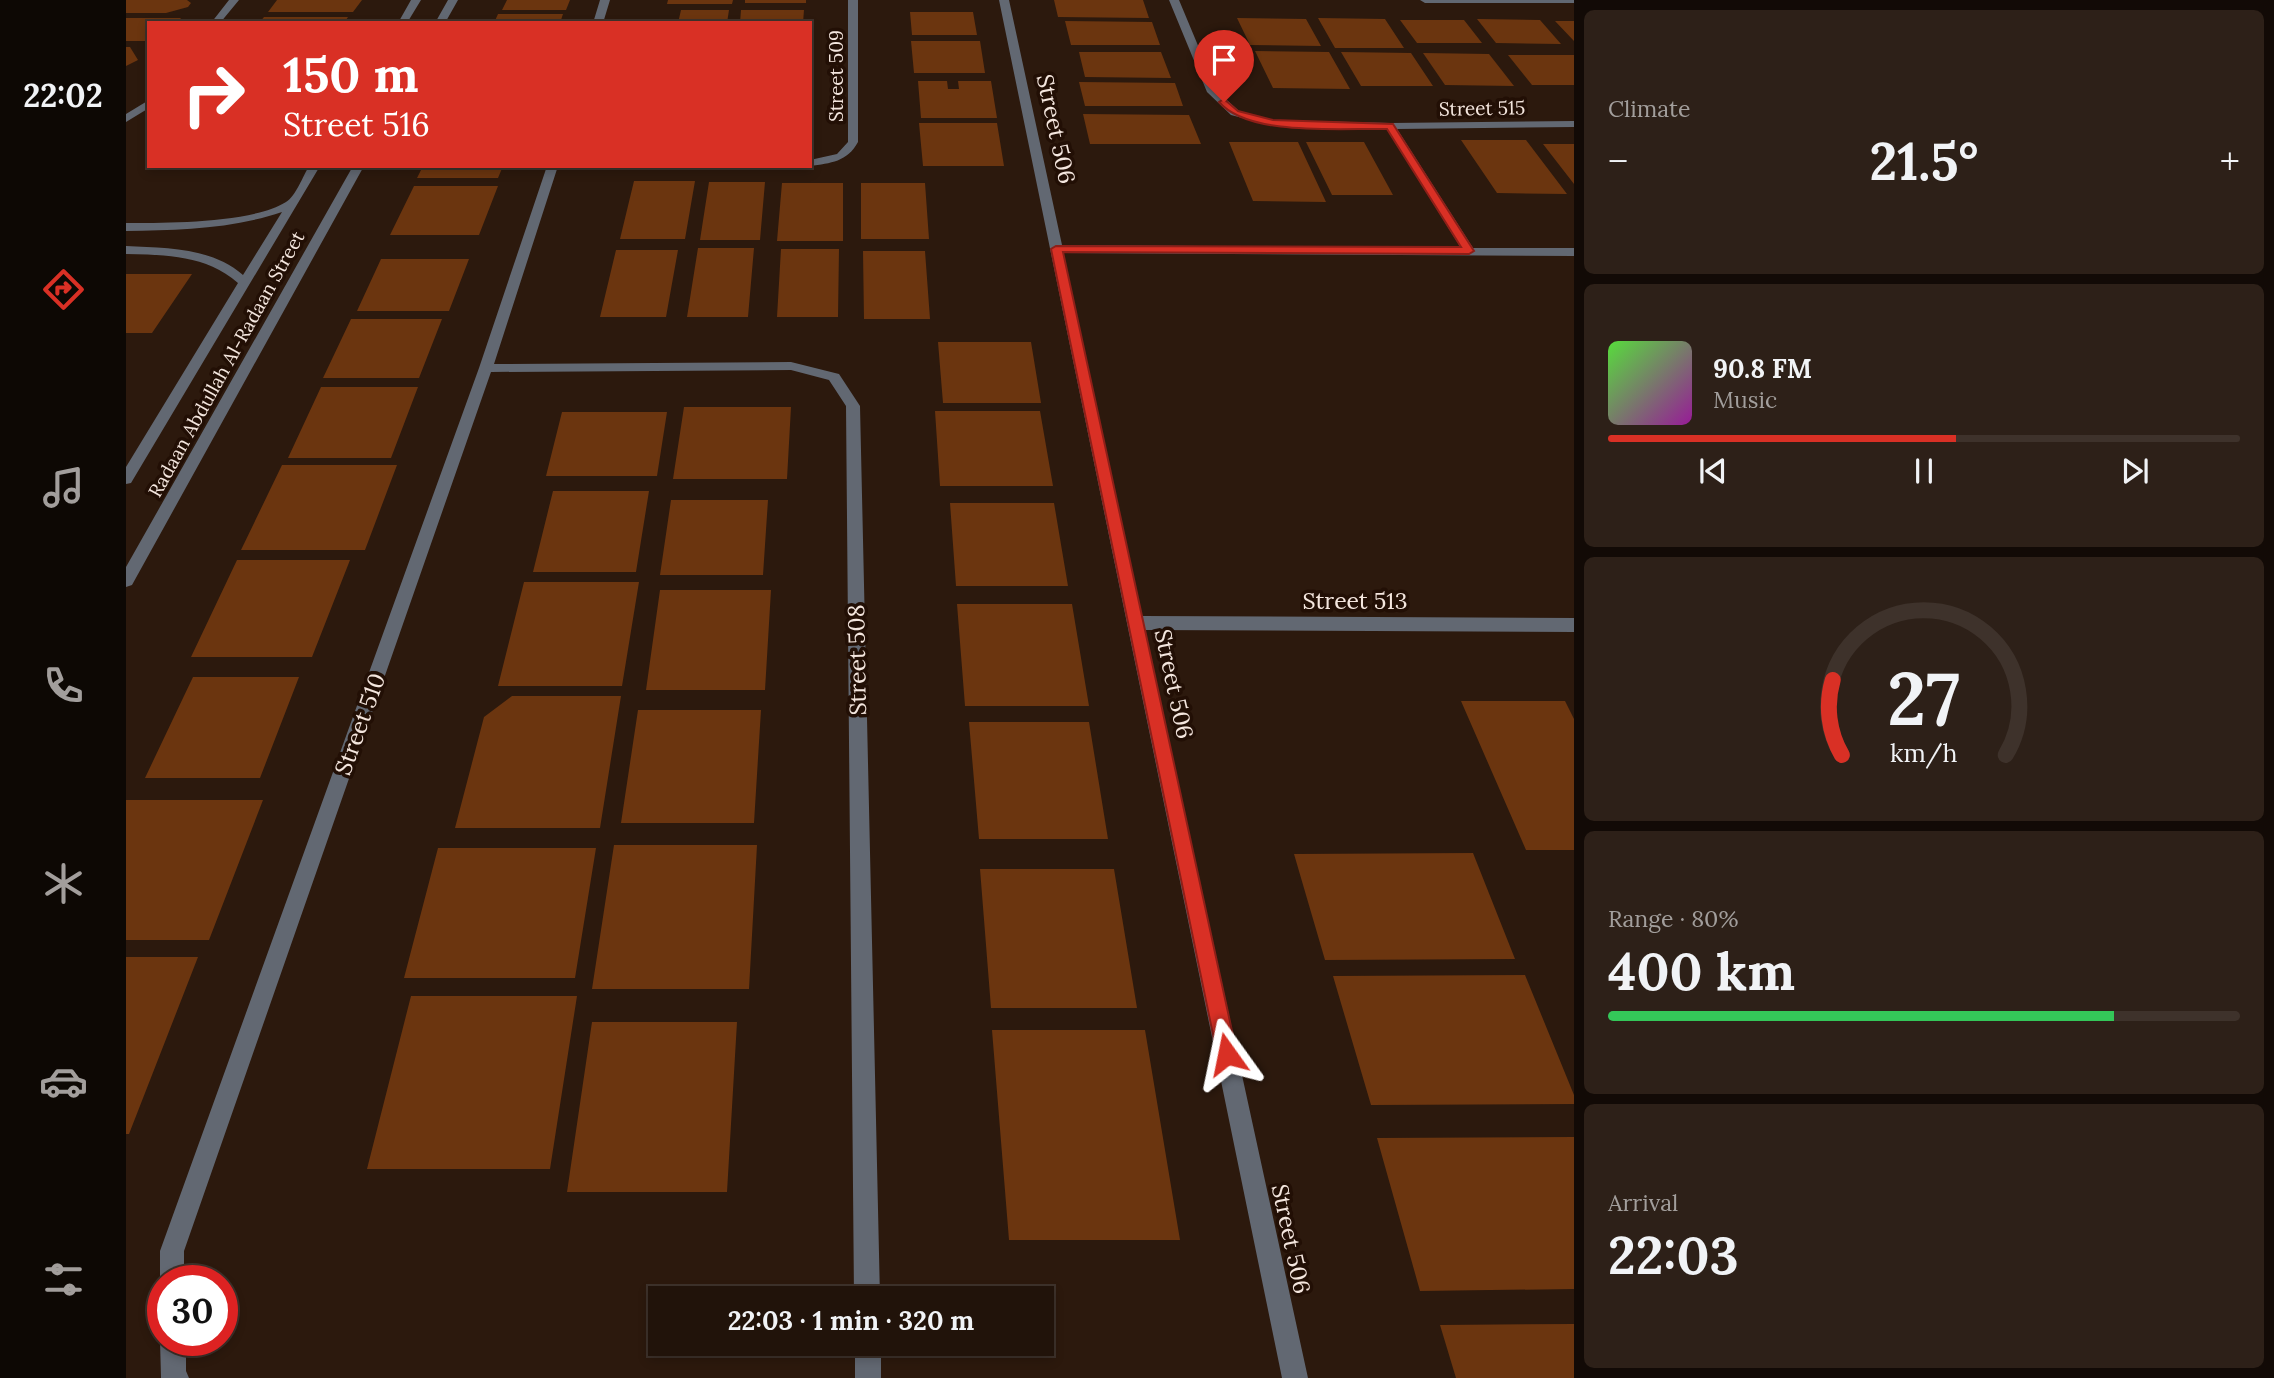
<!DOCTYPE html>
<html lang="en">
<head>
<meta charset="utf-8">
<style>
  :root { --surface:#21130a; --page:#2d2018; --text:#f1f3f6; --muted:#a29e9c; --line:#3e322b; --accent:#d93025 }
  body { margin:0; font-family:Lora,serif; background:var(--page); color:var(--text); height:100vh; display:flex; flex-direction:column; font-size:26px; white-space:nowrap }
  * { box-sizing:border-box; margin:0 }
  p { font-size:23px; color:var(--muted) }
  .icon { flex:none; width:38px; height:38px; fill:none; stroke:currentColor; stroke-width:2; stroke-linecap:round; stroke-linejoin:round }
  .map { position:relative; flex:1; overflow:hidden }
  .drawer { display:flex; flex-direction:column; gap:10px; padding:10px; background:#120a06; width:700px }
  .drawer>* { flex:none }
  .guide { position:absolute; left:21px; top:21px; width:665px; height:147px; border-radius:0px; box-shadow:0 4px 10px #0003,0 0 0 2px var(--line); background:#d93025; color:#fff; overflow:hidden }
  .speed { position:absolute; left:21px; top:1265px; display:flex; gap:14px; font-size:35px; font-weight:700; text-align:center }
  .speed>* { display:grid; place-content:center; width:91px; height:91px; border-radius:50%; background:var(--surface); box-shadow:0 4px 10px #0003,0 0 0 2px var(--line); line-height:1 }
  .speed .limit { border:10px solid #d22; background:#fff; color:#111 }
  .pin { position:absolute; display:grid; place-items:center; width:60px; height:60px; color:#fff; margin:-72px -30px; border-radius:50% 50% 50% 0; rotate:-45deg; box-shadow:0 0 7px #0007 }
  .pin .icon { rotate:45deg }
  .me { position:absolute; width:77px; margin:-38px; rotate:348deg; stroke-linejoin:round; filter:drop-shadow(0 0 5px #0008) }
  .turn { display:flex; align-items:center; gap:24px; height:147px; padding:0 21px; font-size:32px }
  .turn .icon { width:91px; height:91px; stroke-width:2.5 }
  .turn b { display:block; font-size:49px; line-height:60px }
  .big { font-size:52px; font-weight:700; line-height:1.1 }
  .drawer .tile { flex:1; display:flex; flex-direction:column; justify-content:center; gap:10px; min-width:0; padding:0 24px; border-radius:10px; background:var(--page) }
  .drawer .dial { align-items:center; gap:0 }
  .dial svg { height:182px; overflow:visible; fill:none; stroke:var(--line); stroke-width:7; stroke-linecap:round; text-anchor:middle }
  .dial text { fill:var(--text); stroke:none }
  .song { display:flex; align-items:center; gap:21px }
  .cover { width:84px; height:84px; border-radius:10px; background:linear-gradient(135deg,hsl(110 70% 55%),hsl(300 70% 35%)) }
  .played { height:7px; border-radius:4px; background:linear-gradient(90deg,var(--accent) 55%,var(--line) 55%) }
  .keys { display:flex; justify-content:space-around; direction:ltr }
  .heat { display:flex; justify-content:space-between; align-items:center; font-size:38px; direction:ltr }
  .charge { height:10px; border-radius:5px; background:linear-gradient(90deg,#34c759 80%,var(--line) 0) }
  .trip { position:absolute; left:522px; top:1286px; width:406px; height:70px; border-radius:0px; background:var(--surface); box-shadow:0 4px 10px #0003,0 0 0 2px var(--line); font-weight:700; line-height:70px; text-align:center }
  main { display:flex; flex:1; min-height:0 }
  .tab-bar { display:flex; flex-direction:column; width:126px; justify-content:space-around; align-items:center; background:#0d0804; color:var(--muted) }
  .tab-bar .icon { width:49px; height:49px }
  .tab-bar .on { color:var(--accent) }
  .tab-bar b { font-size:32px; color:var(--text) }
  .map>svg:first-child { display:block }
  .building { fill:#6b350f }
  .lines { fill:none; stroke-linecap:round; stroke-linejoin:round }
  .minor { fill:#626872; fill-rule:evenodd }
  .tertiary { fill:#626872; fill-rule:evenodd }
  .route { fill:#d93025; stroke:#8d1f18; stroke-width:2 }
  .labels { text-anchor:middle; stroke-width:7; stroke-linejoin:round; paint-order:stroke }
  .far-street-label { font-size:19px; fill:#f4e6de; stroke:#220f05 }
  .street-label { font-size:23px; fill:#f4e6de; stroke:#220f05 }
</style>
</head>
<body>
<main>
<nav class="tab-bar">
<b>22:02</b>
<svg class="icon on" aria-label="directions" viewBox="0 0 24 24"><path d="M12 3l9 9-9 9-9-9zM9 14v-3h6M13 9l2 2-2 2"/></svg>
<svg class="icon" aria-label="music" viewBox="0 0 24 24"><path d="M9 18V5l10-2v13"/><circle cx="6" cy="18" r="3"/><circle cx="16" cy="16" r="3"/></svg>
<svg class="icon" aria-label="phone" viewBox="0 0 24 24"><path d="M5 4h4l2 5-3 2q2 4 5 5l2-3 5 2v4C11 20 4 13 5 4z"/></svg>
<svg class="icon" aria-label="climate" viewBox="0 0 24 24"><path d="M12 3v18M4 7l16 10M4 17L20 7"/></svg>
<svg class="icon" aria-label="car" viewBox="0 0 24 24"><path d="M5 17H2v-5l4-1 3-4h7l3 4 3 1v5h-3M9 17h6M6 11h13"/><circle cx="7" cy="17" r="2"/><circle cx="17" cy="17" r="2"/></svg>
<svg class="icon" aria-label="filters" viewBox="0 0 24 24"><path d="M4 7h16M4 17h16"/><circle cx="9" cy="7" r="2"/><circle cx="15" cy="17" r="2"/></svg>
</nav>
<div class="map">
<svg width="1448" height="1378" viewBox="0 0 1448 1378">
  <rect width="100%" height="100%" fill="#2c190d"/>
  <path class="building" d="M0 0H61L65 3 62 7 40 13H0Z
    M151 0H236L227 12H142Z
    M381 0H444L440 10H376Z
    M542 0H607L606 4H541Z
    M619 0H680V3H619Z
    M928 0H1017L1023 18 932 17Z
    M555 10H603L601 23H552Z
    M615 10H678L677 23H614Z
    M784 12H847L851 35H786Z
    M372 14H437L434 23H368Z
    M138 17H222L218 23H133Z
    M0 18H55L51 23H23V41H0Z
    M1111 18 1180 19 1195 46 1124 45Z
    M1192 18 1259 19 1278 48H1209Z
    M1351 19 1414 20 1435 44 1370 43Z
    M1274 20H1338L1356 43H1291Z
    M939 21 1026 22 1034 45H945Z
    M1429 21H1448V41Z
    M785 41H854L859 73H788Z
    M0 47H4L12 60 0 66Z
    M1129 51 1203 52 1224 89 1147 88Z
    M953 52H1035L1045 78 959 77Z
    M1215 52 1285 53 1307 86H1235Z
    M1297 53 1363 54 1388 86 1319 85Z
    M1382 55H1448V85H1406Z
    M792 81H821L822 89H833L832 81H865L871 118H795Z
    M953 82 1049 83 1057 106H959Z
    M957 114 1063 115 1075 144H964Z
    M793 123H871L878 166H797Z
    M1335 140H1400L1441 194 1371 193Z
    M1103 142H1172L1200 202 1127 201Z
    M1180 142H1238L1267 195H1206Z
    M1417 144H1448V184Z
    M297 166H377L372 178H291Z
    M508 181H569L559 239H494Z
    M583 182H639L634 240H574Z
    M656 183H717V241H651Z
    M735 183H799L803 239H735Z
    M288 186H372L353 235H264Z
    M572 248H628L622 317H561Z
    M655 249H713L712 317H651Z
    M490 250H552L540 317H474Z
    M737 251H799L804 319H738Z
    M255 259H343L323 311H231Z
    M0 274H66L26 333H0Z
    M225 319H316L293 378H197Z
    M812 342H905L915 403H817Z
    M195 387H292L265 458H162Z
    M558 407H665L661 479H547Z
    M809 411H914L927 486H814Z
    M436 412H541L531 476H420Z
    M156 465H271L239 550H115Z
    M427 491H523L510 572H407Z
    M545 500H642L637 575H534Z
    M824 503H928L942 586H830Z
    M111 560H224L186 657H65Z
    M398 582H513L496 686H372Z
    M534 590H645L639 690H520Z
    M831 604H946L963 706H839Z
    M67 677H173L134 778H19Z
    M386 696H495L474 828H329L358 717Z
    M1335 701H1439L1448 719V850H1400Z
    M512 710H635L628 823H495Z
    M843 722H963L982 839H853Z
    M0 800H137L83 940H0Z
    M488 845H631L623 989H466Z
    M312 848H470L449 978H278Z
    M1347 853 1389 959 1199 960 1168 854Z
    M854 869H988L1011 1008H865Z
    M0 957H72L3 1134H0Z
    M1399 975 1448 1095V1104L1245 1105 1207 976Z
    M285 996H451L424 1169H241Z
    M466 1022H611L601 1192H441Z
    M866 1030H1019L1054 1240H883Z
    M1448 1137V1289L1294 1291 1251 1138Z
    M1448 1324V1378H1330L1314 1325Z"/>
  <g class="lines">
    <path class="minor" d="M103 0H113L94 23H85Z
      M474 0H484L477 23H467Z
      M722 0H732V142C721 162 705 163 684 166V160L711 154 722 142Z
      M873 0H883L936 245 1335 248 1261 129 1147 126 1105 115 1081 92 1043 0H1053L1091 91 1113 111 1147 120 1264 123 1448 121V127L1271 129 1347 248H1448V256L937 253 1016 616 1448 618V632L1019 630 1182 1378H1156Z
      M1294 0H1448V3H1299Z
      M23 100V108L0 122V114Z
      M421 166H432L368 364 665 362 713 374 734 406 754 1298H728L720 406 703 380 665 370 365 372 58 1251V1281H37V1289L34 1281V1251L353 368Z
      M37 1334V1340H60V1371L63 1378H35L34 1340Z
      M729 1344H755V1378H729Z"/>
    <path class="tertiary" d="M285 0H295L281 23H272Z
      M322 0H332L319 23H309Z
      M183 166H194L5 483 0 484V467L112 283C80 255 41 255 0 254V246C40 248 85 247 117 275L156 212C106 229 52 230 0 231V223C40 223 127 223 160 202 170 196 177 176 183 166Z
      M227 166H238L6 585 0 587V567Z"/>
  </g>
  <path class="route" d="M1098 99 1112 111 1147 120 1267 124 1348 251 1343 254 937 252 1111 1054 1108 1061 1101 1064 1094 1061 1091 1054 925 249 930 246 1335 247 1261 129C1217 128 1123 137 1093 102Z"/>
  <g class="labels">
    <g class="far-street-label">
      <text transform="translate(710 76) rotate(-90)" y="7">Street 509</text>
      <text transform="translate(1356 108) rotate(-1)" y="7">Street 515</text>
      <text transform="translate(100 364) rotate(-61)" y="7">Radaan Abdullah Al-Radaan Street</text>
    </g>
    <g class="street-label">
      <text transform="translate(930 129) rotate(78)" y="8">Street 506</text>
      <text x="1229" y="609">Street 513</text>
      <text transform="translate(731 660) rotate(-91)" y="8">Street 508</text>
      <text transform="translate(1048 684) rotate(78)" y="8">Street 506</text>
      <text transform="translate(234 724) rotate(-70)" y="8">Street 510</text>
      <text transform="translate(1165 1239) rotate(78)" y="8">Street 506</text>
    </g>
  </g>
</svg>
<div class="speed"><div class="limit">30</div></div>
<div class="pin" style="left:1098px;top:102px;background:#d93025"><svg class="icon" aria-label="arrive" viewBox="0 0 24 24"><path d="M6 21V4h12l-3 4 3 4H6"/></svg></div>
<svg class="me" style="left:1101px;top:1054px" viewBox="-20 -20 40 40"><path d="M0-17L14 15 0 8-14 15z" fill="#d93025" stroke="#fff" stroke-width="4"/></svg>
<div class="trip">22:03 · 1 min · 320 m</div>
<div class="guide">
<div class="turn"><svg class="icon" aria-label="right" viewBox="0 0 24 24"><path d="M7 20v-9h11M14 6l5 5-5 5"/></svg><div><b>150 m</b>Street 516</div></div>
</div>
</div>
<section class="drawer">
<div class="tile"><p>Climate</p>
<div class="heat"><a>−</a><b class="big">21.5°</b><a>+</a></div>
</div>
<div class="tile">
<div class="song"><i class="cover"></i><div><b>90.8 FM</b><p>Music</p></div></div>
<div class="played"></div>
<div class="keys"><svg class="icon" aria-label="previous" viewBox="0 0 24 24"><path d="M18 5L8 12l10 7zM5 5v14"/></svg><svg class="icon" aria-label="pause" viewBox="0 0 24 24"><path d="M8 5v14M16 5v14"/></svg><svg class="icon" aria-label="next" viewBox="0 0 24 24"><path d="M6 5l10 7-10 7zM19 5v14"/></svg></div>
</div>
<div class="tile dial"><svg viewBox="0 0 100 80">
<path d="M14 69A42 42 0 1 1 86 69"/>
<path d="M14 69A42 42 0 0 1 10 36" stroke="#d93025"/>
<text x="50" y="56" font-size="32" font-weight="700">27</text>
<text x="50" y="72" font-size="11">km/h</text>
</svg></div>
<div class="tile"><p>Range · 80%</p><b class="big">400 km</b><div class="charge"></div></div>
<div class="tile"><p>Arrival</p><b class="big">22:03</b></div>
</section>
</main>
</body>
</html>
